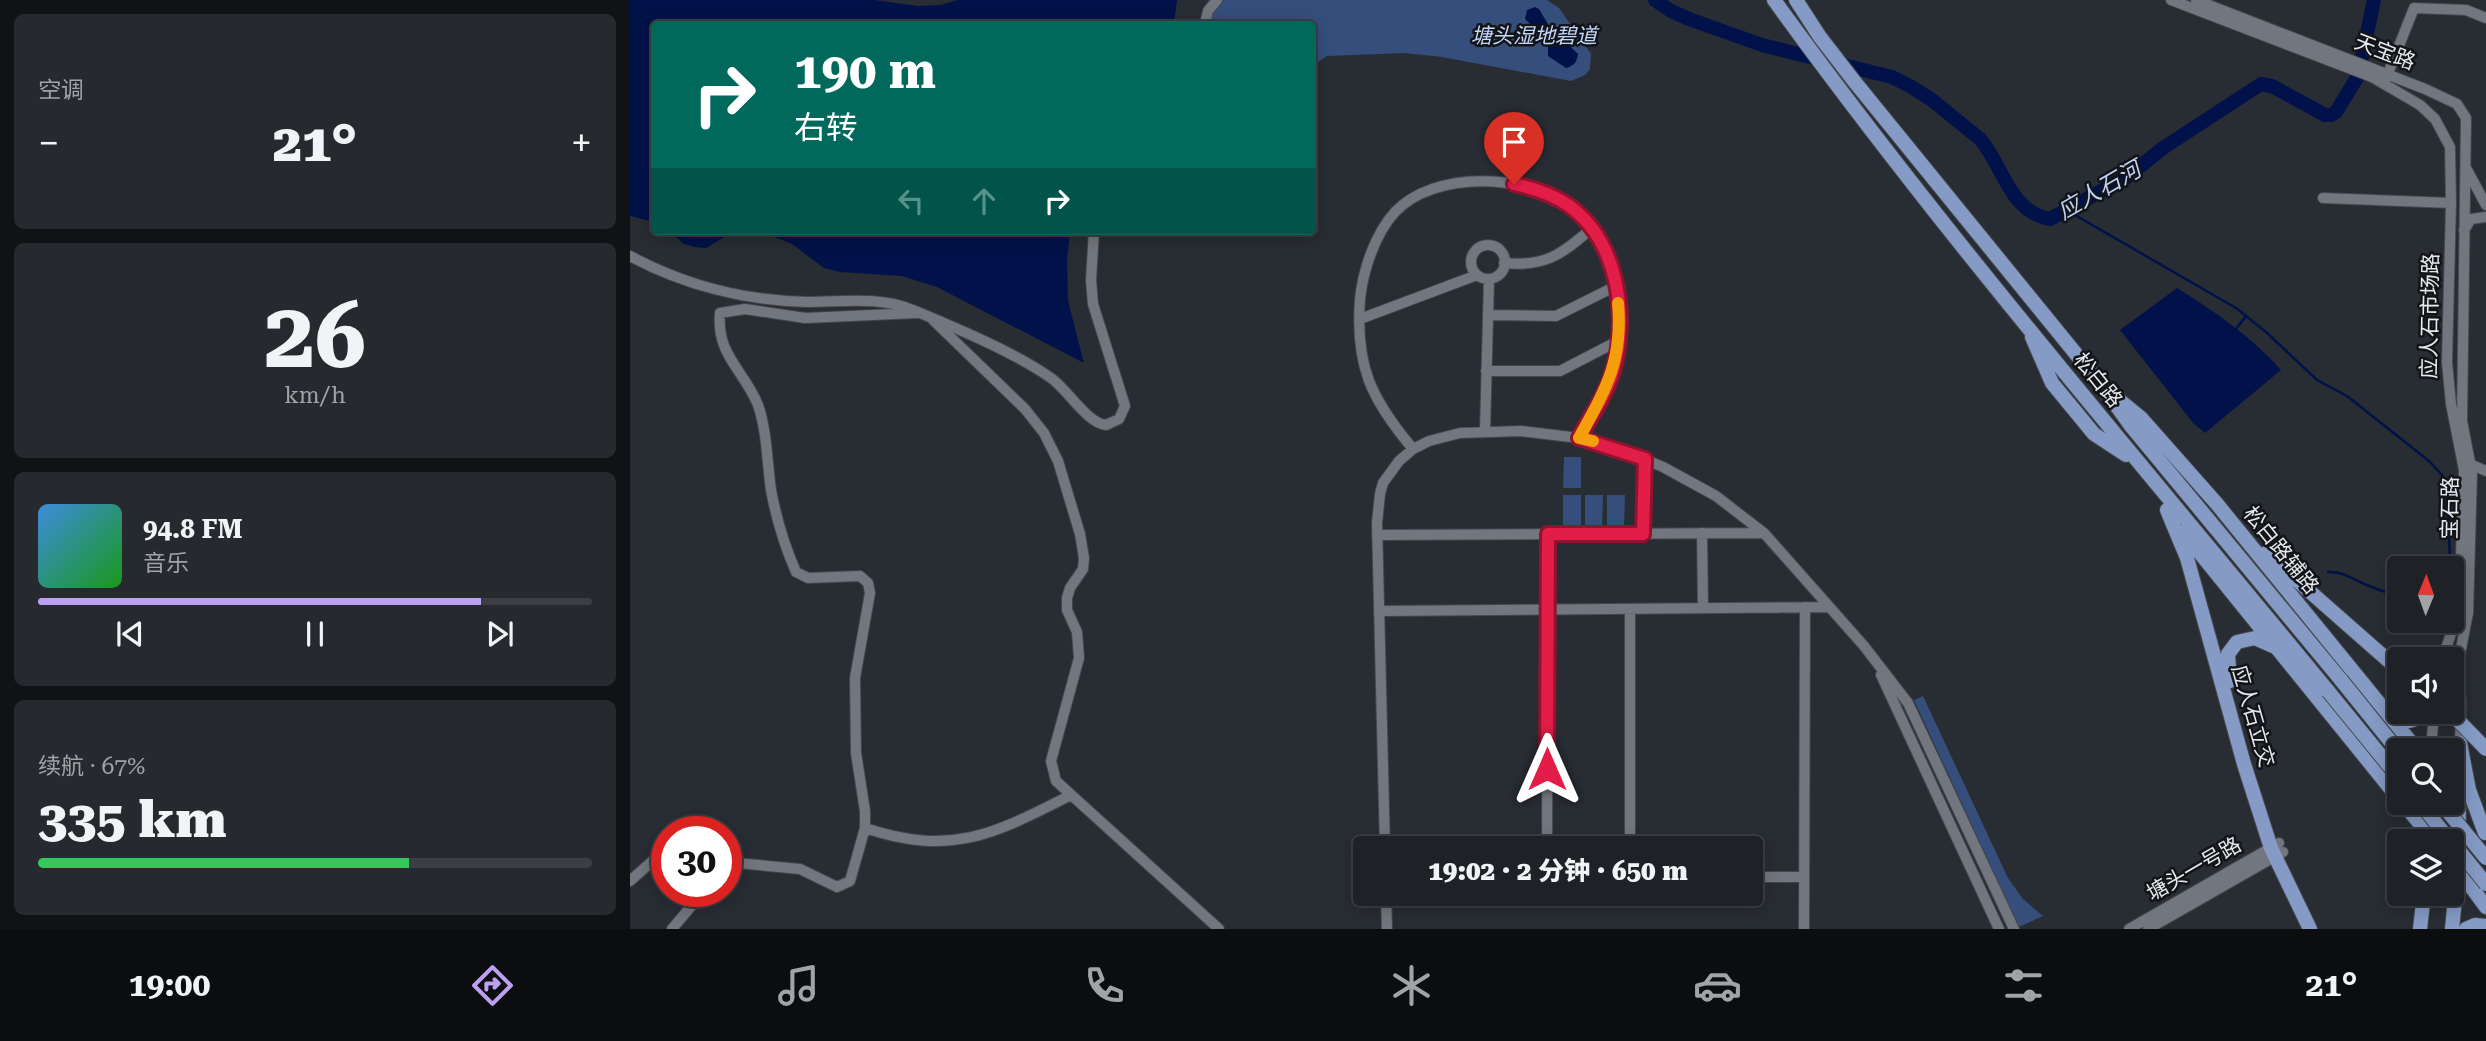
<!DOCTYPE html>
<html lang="zh">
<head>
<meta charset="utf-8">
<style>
  :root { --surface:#1e2126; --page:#26292e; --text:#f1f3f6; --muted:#a1a3a7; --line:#3c3e43; --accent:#bca0f2 }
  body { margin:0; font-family:"Roboto Serif","Noto Sans SC",serif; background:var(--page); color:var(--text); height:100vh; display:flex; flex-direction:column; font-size:26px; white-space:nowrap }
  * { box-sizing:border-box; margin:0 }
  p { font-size:23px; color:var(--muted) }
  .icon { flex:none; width:38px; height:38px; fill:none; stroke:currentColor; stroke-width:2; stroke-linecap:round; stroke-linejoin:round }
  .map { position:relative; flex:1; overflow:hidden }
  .sheet { display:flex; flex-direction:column; gap:14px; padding:14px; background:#101215; width:630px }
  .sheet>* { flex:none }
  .hud { position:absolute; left:21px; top:21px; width:665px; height:214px; border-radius:7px; box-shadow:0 4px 18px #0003,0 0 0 2px var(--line); background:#00695c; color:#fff; overflow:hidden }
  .needle { width:46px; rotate:1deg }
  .buttons { position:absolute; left:1757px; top:556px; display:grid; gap:14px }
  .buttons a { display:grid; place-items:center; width:77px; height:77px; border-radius:7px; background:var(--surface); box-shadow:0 4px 18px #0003,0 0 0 2px var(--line); font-size:35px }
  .speed { position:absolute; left:21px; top:816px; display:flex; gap:14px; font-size:35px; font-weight:700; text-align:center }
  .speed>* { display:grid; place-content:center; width:91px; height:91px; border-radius:50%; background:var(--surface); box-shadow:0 4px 18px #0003,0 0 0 2px var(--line); line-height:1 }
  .speed .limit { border:10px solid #d22; background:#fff; color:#111 }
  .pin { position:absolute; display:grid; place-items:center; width:60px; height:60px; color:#fff; margin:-72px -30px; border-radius:50% 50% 50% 0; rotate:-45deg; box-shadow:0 0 7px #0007 }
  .pin .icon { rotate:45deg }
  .me { position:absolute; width:77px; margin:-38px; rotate:0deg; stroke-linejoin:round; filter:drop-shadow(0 0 5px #0008) }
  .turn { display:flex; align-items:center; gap:24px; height:147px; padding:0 28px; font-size:32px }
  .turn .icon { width:91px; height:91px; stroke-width:2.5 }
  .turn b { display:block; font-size:49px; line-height:60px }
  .lanes { display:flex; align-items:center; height:66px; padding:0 28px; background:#0003; justify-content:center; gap:35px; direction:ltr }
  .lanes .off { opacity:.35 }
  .big { font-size:52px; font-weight:800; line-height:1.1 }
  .sheet .widget { flex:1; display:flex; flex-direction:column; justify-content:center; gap:10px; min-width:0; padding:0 24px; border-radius:10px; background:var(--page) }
  .sheet .dial { align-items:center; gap:0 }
  .dial b { font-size:91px; line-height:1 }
  .song { display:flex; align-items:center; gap:21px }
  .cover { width:84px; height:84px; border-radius:10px; background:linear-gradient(135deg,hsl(210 70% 55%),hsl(120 70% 35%)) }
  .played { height:7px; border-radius:4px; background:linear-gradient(90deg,var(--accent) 80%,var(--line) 80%) }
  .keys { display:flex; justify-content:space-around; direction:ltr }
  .heat { display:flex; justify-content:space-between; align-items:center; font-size:38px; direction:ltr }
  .charge { height:10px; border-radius:5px; background:linear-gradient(90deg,#34c759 67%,var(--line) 0) }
  .trip { position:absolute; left:723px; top:836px; width:410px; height:70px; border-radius:7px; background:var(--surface); box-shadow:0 4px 18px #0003,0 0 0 2px var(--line); font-weight:800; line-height:70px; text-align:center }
  .tabs { display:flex; height:112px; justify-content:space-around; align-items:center; background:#0c0d0f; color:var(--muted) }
  .tabs .icon { width:49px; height:49px }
  .tabs .current { color:var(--accent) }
  .tabs b { font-size:32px; color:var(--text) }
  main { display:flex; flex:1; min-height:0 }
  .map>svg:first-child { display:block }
  .green { fill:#364e7c }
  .water { fill:#001249 }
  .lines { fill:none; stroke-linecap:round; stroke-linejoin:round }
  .stream { stroke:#001249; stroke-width:2.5 }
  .river { stroke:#001249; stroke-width:14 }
  .minor-casing { stroke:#44474c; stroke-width:12 }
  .major-casing { stroke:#44474c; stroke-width:16 }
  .minor { stroke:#72767e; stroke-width:10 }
  .major { stroke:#859bc5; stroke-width:14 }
  .major-bridge-casing { stroke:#44474c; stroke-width:16; stroke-linecap:butt }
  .major-bridge { stroke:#859bc5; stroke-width:14 }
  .route-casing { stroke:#92132f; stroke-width:18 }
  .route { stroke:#e11d48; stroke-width:12 }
  .slow { stroke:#f59e0b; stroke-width:12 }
  .labels { text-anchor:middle; stroke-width:5; stroke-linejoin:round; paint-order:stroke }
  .park-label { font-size:21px; font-style:italic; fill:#c3d6fb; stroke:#131417 }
  .street-label { font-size:21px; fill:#e5e8ec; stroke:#131417 }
  .water-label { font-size:23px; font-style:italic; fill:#bed2f6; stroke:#131417 }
</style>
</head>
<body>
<main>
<section class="sheet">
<div class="widget"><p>空调</p>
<div class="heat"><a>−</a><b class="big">21°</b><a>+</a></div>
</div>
<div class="widget dial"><b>26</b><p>km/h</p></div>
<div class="widget">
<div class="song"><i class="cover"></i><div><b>94.8 FM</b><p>音乐</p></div></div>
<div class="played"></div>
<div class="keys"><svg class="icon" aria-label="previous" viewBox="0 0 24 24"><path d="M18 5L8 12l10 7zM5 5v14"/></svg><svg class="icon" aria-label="pause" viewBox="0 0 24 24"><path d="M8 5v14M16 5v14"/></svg><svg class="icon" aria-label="next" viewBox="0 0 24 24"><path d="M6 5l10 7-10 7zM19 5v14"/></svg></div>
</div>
<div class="widget"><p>续航 · 67%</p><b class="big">335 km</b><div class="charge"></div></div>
</section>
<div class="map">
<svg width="1856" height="929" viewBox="0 0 1856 929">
  <rect width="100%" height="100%" fill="#282c33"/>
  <path class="green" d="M579 0H917L929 8 961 54 960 69 955 75 941 81 812 57 774 53 697 56 683 65 682 24H569L573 8Z
    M934 457H951V488H933Z
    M933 495H951V526H933Z
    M955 495H973L972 527 955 526Z
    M977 495H995L994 527 977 526Z
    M1293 696 1378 878 1393 899 1413 916 1389 927 1284 700Z"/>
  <path class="water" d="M0 0H244L288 6 311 5 327 0H547L544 24H24V222L0 216Z
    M905 7 909 9 919 26 948 54C947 62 944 66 936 68L918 56V42L895 19 897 10Z
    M39 231H440L437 260 438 301 454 363 307 287 272 276 210 272 194 268 162 244 137 234 105 231 76 248 65 247 54 244Z
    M1547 288C1584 311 1622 337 1651 370L1575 433 1564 424 1490 330Z"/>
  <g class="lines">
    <path class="stream" d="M1438 211 1606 308 1636 332 1687 380 1717 396 1799 461 1812 475 1818 487 1820 569
      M1606 329 1616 316
      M1698 572C1715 571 1726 582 1742 587 1751 591 1760 593 1769 597"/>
    <path class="river" d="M1025 0 1041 11 1059 19 1132 45 1262 77 1280 86 1302 100 1350 139C1373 165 1379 212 1420 219L1497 177 1533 148 1631 84 1642 86 1695 115H1701L1706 112 1728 76 1744 0"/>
    <g class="minor-casing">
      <path id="minor" d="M1541 0 1742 77 1790 105 1805 119 1820 147 1821 203 1817 362 1821 404 1834 470 1829 610 1812 660
        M1566 0 1795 89 1827 104 1836 118 1832 421 1842 473 1838 613 1827 669 1831 702 1829 802
        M575 24 578 11 587 0
        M1755 81 1784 8 1836 10 1856 18
        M1836 168 1856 205
        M1693 198 1821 203
        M1834 230 1841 219 1856 217
        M841 262a17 17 0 1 1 34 0a17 17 0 1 1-34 0Z
        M0 256C54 285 116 301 178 302 214 302 249 296 283 310 326 328 384 352 421 378 438 390 457 423 476 425L489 419 495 406 463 304 461 280 464 231
        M874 263C915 267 931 255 961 229
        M858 315 926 316 986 286
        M730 319 847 275
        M303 320 395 409 414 433 428 461 450 534 454 558 453 569 440 588 437 598V610L447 632 449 658 421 761 426 781 589 929
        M856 371H930L988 341
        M855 431 859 279
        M783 449C741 399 725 366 730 299 733 270 745 234 765 212 805 170 895 174 939 206 988 241 999 317 983 371 976 395 961 416 949 438
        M1842 465 1856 471
        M1013 533 1015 459
        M1072 533 1073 608
        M747 535 1134 533
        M749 611 1199 607
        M1251 675 1369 929
        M1801 751 1804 712
        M235 828C322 857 364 834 441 795
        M755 849 747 523 750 494 753 483 769 461 783 449 799 441 830 433 891 431 949 438 993 450 1033 467 1086 496 1134 533 1234 646 1278 703 1384 929
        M917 849 918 534
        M1000 849V609
        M96 862 170 869 207 887 220 881 235 828V811L226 753 225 678 240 593 238 583 230 576 178 578 166 572C155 547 146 517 141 490 137 462 137 431 128 405 114 370 86 355 90 313L115 309 175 318 288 313
        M1120 877H1174
        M0 881 37 848
        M756 894 757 929
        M42 929 74 891
        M1174 929 1175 607
        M1499 929 1649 843
        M1518 929 1653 852"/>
    </g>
    <g class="major-casing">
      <path id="major" d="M1144 0C1317 239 1511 463 1698 691
        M1166 0 1190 37 1224 81 1472 386 1501 426 1711 680
        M1402 337 1422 383 1464 434 1496 455
        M1489 400 1511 418 1587 504 1788 751
        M1537 510 1557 558 1614 764 1641 848 1680 929
        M1553 532 1769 799
        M1636 553 1769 670
        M1600 681 1598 654 1607 642 1625 638 1643 646
        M1759 714C1772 725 1784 722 1795 712
        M1830 743 1839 790 1855 833
        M1773 803 1805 842
        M1825 865 1856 907
        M1790 929 1794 894
        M1822 929 1828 868 1829 802
        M1836 929 1845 925 1856 926"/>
    </g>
    <use href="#minor" class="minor"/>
    <use href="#major" class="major"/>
    <g class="major-bridge-casing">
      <path id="major-bridge" d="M1711 680 1769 752
        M1698 691 1769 778
        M1820 712 1856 749
        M1790 803 1821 842
        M1811 803 1856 858
        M1822 842 1856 884"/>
    </g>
    <use href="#major-bridge" class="major-bridge"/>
  </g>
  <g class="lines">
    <g class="route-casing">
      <path id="route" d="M884 184C903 188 922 194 938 205 988 240 999 316 983 371 976 395 961 416 949 438L1015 459 1013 534H918L917 769"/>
    </g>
    <use href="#route" class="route"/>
    <path class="slow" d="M963 441 949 438C976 389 993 361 988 303"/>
  </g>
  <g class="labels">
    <g class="park-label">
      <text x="904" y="43">塘头湿地碧道</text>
    </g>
    <g class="street-label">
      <text transform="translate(1755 52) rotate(21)" y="7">天宝路</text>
      <text transform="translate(1800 316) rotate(-89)" y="7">应人石市场路</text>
      <text transform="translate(1468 380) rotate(51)" y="7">松白路</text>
      <text transform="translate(1820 508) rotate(-89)" y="7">宝石路</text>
      <text transform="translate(1651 550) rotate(51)" y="7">松白路辅路</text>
      <text transform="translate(1623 716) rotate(74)" y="7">应人石立交</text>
      <text transform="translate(1564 869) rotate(-30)" y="7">塘头一号路</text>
    </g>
    <g class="water-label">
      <text transform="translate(1469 190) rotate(-30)" y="8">应人石河</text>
    </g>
  </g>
</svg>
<div class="buttons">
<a><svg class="needle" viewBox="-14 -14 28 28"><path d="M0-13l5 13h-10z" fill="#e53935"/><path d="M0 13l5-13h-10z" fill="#a1a3a7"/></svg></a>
<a><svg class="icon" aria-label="sound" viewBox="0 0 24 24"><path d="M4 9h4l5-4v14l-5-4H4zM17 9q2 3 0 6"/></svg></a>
<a><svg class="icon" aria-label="search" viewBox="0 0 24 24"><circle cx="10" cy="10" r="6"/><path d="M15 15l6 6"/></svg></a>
<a><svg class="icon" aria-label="layers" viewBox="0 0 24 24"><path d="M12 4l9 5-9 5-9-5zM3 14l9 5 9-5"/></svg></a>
</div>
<div class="speed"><div class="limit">30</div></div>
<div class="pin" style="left:884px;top:184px;background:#d93025"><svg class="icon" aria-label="arrive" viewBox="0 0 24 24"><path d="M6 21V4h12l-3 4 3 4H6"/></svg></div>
<svg class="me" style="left:917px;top:769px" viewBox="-20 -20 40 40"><path d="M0-17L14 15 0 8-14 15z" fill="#e11d48" stroke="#fff" stroke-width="4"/></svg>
<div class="trip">19:02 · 2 分钟 · 650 m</div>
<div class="hud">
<div class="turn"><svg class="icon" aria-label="right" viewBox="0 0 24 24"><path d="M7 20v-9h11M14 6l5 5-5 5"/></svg><div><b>190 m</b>右转</div></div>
<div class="lanes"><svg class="icon off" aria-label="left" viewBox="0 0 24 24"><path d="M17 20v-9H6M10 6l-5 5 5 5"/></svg><svg class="icon off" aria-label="ahead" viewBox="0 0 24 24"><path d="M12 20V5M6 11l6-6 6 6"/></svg><svg class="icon" aria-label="right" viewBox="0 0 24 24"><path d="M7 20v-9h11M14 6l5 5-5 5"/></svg></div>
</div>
</div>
</main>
<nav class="tabs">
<b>19:00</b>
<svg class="icon current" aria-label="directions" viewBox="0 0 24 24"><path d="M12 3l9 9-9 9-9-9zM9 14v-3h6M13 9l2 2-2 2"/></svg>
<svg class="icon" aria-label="music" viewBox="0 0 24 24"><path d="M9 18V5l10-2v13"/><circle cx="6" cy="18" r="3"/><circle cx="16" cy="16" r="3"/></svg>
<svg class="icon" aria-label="phone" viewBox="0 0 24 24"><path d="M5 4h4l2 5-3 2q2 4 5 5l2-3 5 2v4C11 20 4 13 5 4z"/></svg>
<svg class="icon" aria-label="climate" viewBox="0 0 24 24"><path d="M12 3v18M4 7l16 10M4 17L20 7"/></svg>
<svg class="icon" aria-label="car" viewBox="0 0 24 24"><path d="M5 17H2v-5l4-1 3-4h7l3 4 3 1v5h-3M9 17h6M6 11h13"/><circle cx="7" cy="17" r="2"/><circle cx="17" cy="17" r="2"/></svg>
<svg class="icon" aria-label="filters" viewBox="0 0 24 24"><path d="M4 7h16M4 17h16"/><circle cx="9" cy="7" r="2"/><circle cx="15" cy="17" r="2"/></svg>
<b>21°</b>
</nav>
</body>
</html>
